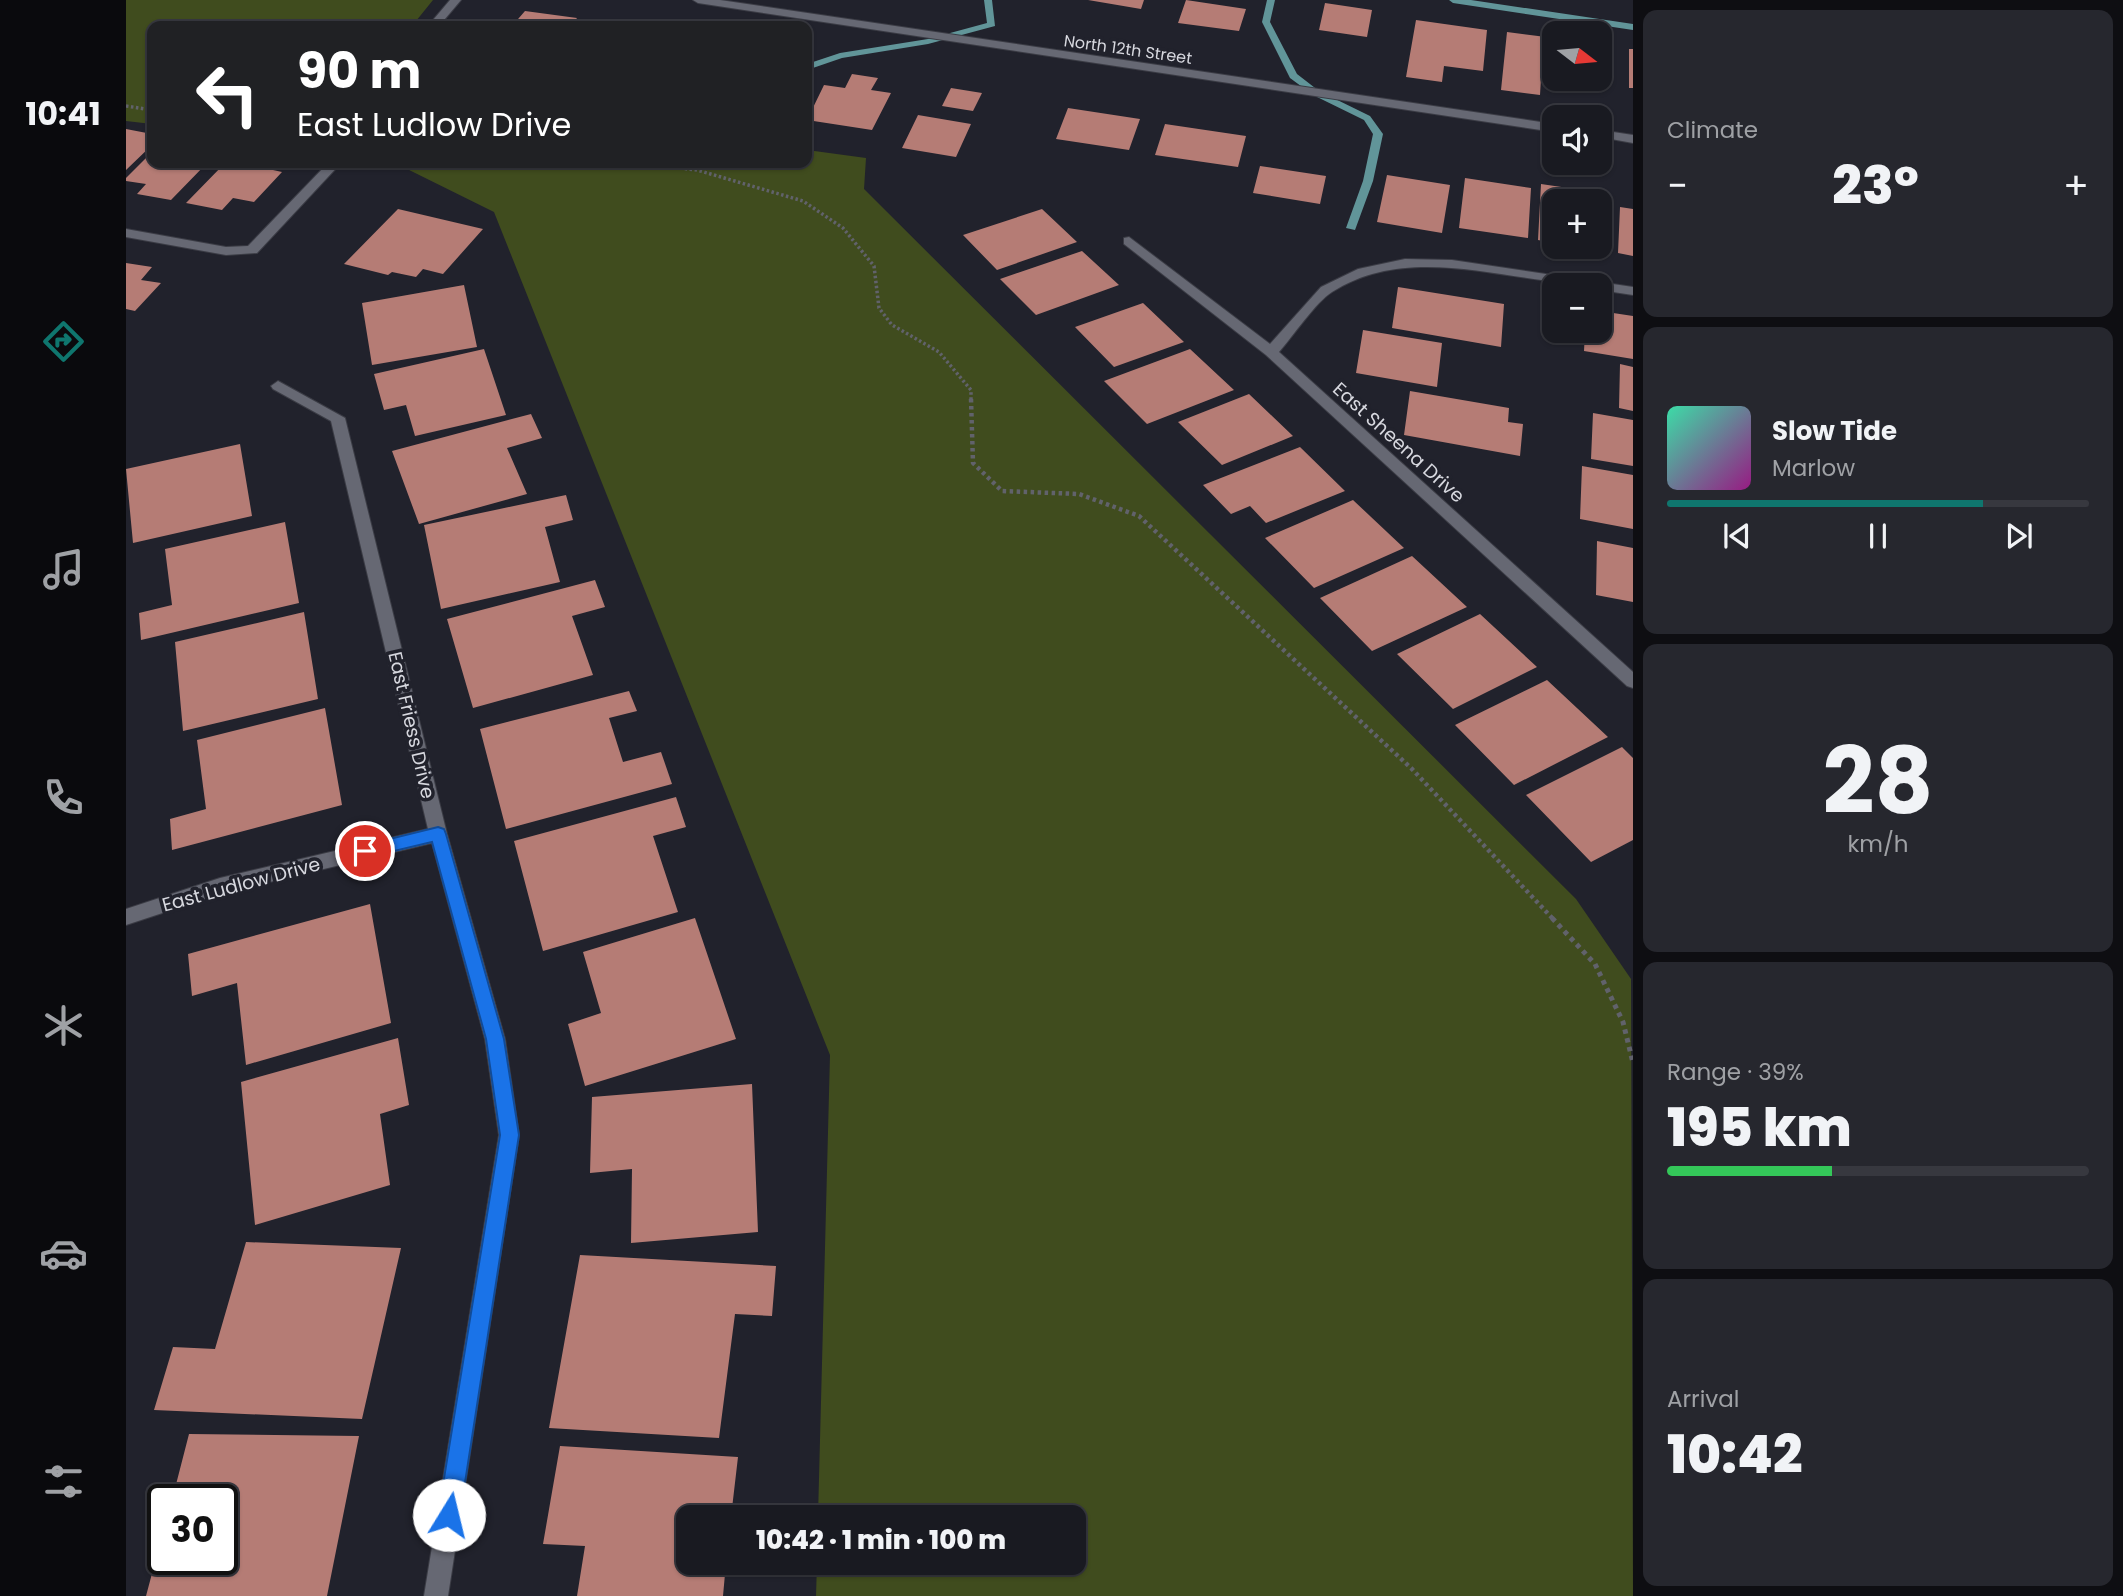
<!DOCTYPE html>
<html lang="en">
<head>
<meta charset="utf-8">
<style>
  :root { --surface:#191a21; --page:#26272e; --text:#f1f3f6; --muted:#9fa1a5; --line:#37383f; --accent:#0f766e }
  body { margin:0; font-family:Poppins,sans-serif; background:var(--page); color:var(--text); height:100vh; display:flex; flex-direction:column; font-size:26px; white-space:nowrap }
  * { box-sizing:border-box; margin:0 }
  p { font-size:23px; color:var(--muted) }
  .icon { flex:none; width:38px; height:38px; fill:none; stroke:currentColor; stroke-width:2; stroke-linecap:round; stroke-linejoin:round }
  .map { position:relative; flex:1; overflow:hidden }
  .details { display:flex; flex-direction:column; gap:10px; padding:10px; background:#0e0e12; width:490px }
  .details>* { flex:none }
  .guide { position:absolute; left:21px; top:21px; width:665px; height:147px; border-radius:14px; box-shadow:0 2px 5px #0004,0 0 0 2px var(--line); background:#202124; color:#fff; overflow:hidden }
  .needle { width:46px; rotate:106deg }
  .buttons { position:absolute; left:1416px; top:21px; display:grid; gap:14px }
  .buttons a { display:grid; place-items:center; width:70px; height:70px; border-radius:14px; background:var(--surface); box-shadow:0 2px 5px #0004,0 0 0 2px var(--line); font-size:35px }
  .speed { position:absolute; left:21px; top:1484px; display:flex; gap:14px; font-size:35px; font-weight:700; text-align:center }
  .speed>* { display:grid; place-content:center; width:91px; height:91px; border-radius:50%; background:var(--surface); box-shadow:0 2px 5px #0004,0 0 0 2px var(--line); line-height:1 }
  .speed .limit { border:4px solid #111; border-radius:10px; background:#fff; color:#111 }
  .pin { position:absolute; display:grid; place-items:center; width:60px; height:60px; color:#fff; margin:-30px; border:4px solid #fff; border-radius:50%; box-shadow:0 2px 7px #0007 }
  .me { position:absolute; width:77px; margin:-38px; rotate:9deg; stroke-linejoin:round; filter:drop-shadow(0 0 5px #0008) }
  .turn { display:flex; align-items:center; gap:24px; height:147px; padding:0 35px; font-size:32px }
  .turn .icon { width:91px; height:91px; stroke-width:2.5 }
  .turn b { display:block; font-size:49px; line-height:60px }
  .big { font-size:52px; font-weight:800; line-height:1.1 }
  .details .widget { flex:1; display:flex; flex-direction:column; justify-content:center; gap:10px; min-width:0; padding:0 24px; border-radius:14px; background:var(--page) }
  .details .dial { align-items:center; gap:0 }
  .dial b { font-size:91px; line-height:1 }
  .song { display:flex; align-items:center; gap:21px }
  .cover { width:84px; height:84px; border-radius:10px; background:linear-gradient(135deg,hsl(160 70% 55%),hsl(310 70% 35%)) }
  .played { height:7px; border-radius:4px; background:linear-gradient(90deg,var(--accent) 75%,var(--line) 75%) }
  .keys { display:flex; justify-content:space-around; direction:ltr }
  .heat { display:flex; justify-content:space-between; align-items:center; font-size:38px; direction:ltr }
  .charge { height:10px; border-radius:5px; background:linear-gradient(90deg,#34c759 39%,var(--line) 0) }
  .trip { position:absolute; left:550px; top:1505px; width:410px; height:70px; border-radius:14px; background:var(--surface); box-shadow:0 2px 5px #0004,0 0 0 2px var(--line); font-weight:800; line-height:70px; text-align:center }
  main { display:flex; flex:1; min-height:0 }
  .tabs { display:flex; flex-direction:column; width:126px; justify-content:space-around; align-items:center; background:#0a0a0d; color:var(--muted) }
  .tabs .icon { width:49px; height:49px }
  .tabs .on { color:var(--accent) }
  .tabs b { font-size:32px; color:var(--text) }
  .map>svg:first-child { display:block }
  .green { fill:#404c1e }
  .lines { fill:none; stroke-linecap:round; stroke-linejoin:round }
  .stream { fill:#619599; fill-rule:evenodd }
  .building { fill:#b57c75 }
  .minor-casing { stroke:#3b3c45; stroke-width:2 }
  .path-far2 { stroke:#61626b; stroke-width:3.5; stroke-dasharray:2.5 2.5; stroke-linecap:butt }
  .path-far1 { stroke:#61626b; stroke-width:4.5; stroke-dasharray:3.5 3.5; stroke-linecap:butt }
  .path { stroke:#61626b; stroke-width:5; stroke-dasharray:4.5 4.5; stroke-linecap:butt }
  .minor { fill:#666873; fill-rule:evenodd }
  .route { fill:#1a73e8; stroke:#114b97; stroke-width:2 }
  .labels { text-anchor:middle; stroke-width:7; stroke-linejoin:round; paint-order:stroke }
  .far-street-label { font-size:16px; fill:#d7d8df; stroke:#21222c }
  .street-label { font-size:19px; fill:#d7d8df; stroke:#21222c }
</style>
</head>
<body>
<main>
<nav class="tabs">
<b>10:41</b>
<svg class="icon on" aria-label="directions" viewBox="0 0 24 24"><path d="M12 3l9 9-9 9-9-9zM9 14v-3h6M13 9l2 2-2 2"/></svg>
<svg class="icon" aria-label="music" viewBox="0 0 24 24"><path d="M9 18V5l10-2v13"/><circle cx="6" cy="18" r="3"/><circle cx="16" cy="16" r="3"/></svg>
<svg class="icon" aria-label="phone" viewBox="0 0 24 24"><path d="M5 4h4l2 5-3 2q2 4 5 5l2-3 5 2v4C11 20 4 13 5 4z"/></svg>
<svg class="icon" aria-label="climate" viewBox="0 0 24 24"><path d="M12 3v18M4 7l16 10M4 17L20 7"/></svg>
<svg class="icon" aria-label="car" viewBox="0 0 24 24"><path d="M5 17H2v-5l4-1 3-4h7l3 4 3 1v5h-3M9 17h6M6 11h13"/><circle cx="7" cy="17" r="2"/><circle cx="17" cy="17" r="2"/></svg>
<svg class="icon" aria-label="filters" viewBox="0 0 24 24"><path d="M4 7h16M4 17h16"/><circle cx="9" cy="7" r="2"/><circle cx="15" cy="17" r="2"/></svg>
</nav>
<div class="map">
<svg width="1507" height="1596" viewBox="0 0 1507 1596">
  <rect width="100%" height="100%" fill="#21222c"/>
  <path class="green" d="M0 0H307L286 26H26V124L0 121Z
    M681 150 740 158 738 189 1450 899 1505 979 1507 1596H690L691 1563H947V1517H692L704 1055 368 212 275 166 277 163H681Z"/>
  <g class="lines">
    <path class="stream" d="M858 0H866L869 26 802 44 716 58 681 70V64L714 53 802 39 861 23Z
      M1141 0H1149L1144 22 1171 74 1193 91 1244 116 1257 134 1247 181 1229 230 1220 228 1237 181 1247 134 1238 120 1187 95 1164 78 1136 22Z
      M1323 0H1345L1507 24V30L1327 3Z"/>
  </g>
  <path class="building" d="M962 0H1018L1015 9Z
    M1060 0 1120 9 1113 31 1052 23Z
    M1199 3 1246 10 1241 37 1193 30Z
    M399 11 451 18 445 26H386Z
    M1290 20 1361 30 1357 71 1318 66 1316 82 1280 77Z
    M1381 32 1428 38V80L1415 78 1414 95 1375 90Z
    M1503 49H1507V88H1503Z
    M726 74 752 78 745 90 765 93 746 130 681 120 698 85 719 88Z
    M825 88 856 93 847 111 816 106Z
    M942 108 1014 119 1003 150 930 139Z
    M792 115 845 124 830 157 776 148Z
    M1039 124 1120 136 1112 167 1029 155Z
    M0 129 26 134V145L0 170Z
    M26 152V163H81L45 200 11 194 20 184 0 181V178Z
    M99 163H143L138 168 156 172 128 202 107 198 96 210 60 203Z
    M1134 166 1200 176 1194 204 1127 193Z
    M1261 175 1324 185 1316 233 1251 222Z
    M1339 178 1405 188 1402 238 1333 228Z
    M1415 184 1483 194 1482 251 1464 248 1474 247V201H1428V243L1412 240Z
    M1494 207 1507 209V256L1492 253Z
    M272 209 357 229 317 274 297 269 290 277 266 272 262 275 218 264Z
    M916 209 951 242 871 270 837 235Z
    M956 251 993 285 910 315 874 279Z
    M0 263 26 267 15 280 35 283 9 311 0 309Z
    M338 285 351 347 246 365 236 303Z
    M1272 287 1378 304 1375 347 1266 328Z
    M1017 303 1058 342 988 367 949 327Z
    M1474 311 1507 316V359L1458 351 1459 331H1474Z
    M1237 330 1316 343 1311 387 1230 373Z
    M358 349 380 415 289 436 280 405 258 410 248 374Z
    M1064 349 1108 390 1021 424 978 381Z
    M1494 364 1507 367V411L1493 408Z
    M1284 391 1383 408 1382 422 1397 424 1394 456 1278 435Z
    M1123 394 1167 436 1096 465 1052 422Z
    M1467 413 1507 420V466L1465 459Z
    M405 414 416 438 381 448 401 494 293 524 266 451Z
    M114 444 126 516 7 543 0 469Z
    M1174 447 1219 491 1140 523 1124 506 1105 514 1077 485Z
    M1456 466 1507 475V529L1454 519Z
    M440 495 447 520 419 527 434 582 315 609 298 525Z
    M1227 500 1278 548 1188 588 1139 538Z
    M159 522 173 603 15 640 13 613 46 605 39 549Z
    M1471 541 1507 548V602L1470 595Z
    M1286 556 1341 607 1246 651 1194 598Z
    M469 580 479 607 446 616 467 675 347 708 321 619Z
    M178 612 192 699 57 731 49 642Z
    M1354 614 1411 667 1327 709 1271 654Z
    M1421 680 1482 737 1388 785 1329 725Z
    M503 691 511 711 483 718 497 762 535 752 546 784 380 829 354 729Z
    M199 708 216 805 46 850 44 819 80 809 71 740Z
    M1496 747 1507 758V840L1465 862 1400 795Z
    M550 797 560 827 527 836 552 912 417 951 388 841Z
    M244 904 265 1023 120 1065 111 983 66 996 62 954Z
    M569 918 610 1039 459 1086 442 1024 475 1013 457 952Z
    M272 1038 283 1105 254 1114 264 1185 129 1225 115 1082Z
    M626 1084 632 1232 505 1243 506 1169 464 1173 466 1097Z
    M120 1242 275 1248 236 1419 28 1410 47 1347 89 1349Z
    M454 1255 650 1266 646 1316 609 1314 593 1438 423 1428Z
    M63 1434 233 1436 201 1596H20L36 1536 37 1559H96V1500H46Z
    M434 1446 612 1457 605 1517H562V1563H600L597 1596H451L459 1546 417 1544Z"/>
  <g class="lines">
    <g class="minor-casing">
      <path id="minor" d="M324 0H335L313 26H302Z
        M567 0H594L1428 124V132L572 3Z
        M1474 130 1507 135V143L1474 137Z
        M202 163H215L131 253 100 255 0 237V229L100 247 122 246Z
        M1003 237 1144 344 1195 287 1232 269 1279 259 1326 260 1507 287V295L1474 290V285C1386 285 1287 240 1206 292 1190 302 1167 336 1153 352L1507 672V688L1501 686 1140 355 998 244V238Z
        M152 381 219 418 321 834 379 1039 393 1135 322 1596H298L373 1135 359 1039 306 843 94 894 0 925V909L94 878 302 829 205 421 147 389 145 386Z"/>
    </g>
    <path class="path-far2" d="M0 106 26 110
      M509 163 571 170 677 201 717 228 748 266 753 308 766 325 813 352 845 390V400"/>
    <path class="path-far1" d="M845 399 847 463 876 491 953 494 1013 516 1286 769 1428 920"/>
    <path class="path" d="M1426 918 1469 964 1497 1022 1507 1063"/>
    <use href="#minor" class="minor"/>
  </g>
  <path class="route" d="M312 827 318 829 320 834 378 1039 393 1135 334 1515 331 1522 323 1525 316 1522 312 1515 374 1135 360 1039 306 842 239 858 233 856 231 851 233 846 239 845Z"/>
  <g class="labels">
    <g class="far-street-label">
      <text transform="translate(1002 49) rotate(8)" y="6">North 12th Street</text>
    </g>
    <g class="street-label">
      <text transform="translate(1273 442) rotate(42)" y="7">East Sheena Drive</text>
      <text transform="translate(286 725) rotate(77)" y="7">East Friess Drive</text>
      <text transform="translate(115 884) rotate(-15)" y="7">East Ludlow Drive</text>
    </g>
  </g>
</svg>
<div class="buttons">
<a><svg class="needle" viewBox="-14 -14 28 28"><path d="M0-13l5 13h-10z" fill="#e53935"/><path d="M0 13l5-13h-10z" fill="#9fa1a5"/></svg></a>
<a><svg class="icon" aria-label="sound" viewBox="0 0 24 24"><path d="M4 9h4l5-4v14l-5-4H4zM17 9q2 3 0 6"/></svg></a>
<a>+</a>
<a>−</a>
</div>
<div class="speed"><div class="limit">30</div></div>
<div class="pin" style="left:239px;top:851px;background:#d93025"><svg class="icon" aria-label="arrive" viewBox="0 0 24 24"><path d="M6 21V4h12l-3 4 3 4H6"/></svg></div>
<svg class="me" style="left:323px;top:1515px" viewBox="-20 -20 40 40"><circle r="19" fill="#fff"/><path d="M0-13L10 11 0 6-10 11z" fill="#1a73e8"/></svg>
<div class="trip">10:42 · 1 min · 100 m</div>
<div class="guide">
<div class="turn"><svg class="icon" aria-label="left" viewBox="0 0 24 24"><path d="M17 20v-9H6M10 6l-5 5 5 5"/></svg><div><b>90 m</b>East Ludlow Drive</div></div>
</div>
</div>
<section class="details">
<div class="widget"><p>Climate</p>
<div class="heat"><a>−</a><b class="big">23°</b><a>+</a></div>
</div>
<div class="widget">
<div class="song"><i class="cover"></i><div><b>Slow Tide</b><p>Marlow</p></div></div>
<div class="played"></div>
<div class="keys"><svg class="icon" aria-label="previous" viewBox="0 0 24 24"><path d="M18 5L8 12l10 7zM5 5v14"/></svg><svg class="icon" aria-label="pause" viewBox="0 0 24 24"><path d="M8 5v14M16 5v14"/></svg><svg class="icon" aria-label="next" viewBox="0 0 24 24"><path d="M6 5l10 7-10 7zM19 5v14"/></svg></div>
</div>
<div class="widget dial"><b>28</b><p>km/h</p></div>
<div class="widget"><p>Range · 39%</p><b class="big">195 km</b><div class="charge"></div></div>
<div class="widget"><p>Arrival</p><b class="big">10:42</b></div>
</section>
</main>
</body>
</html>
